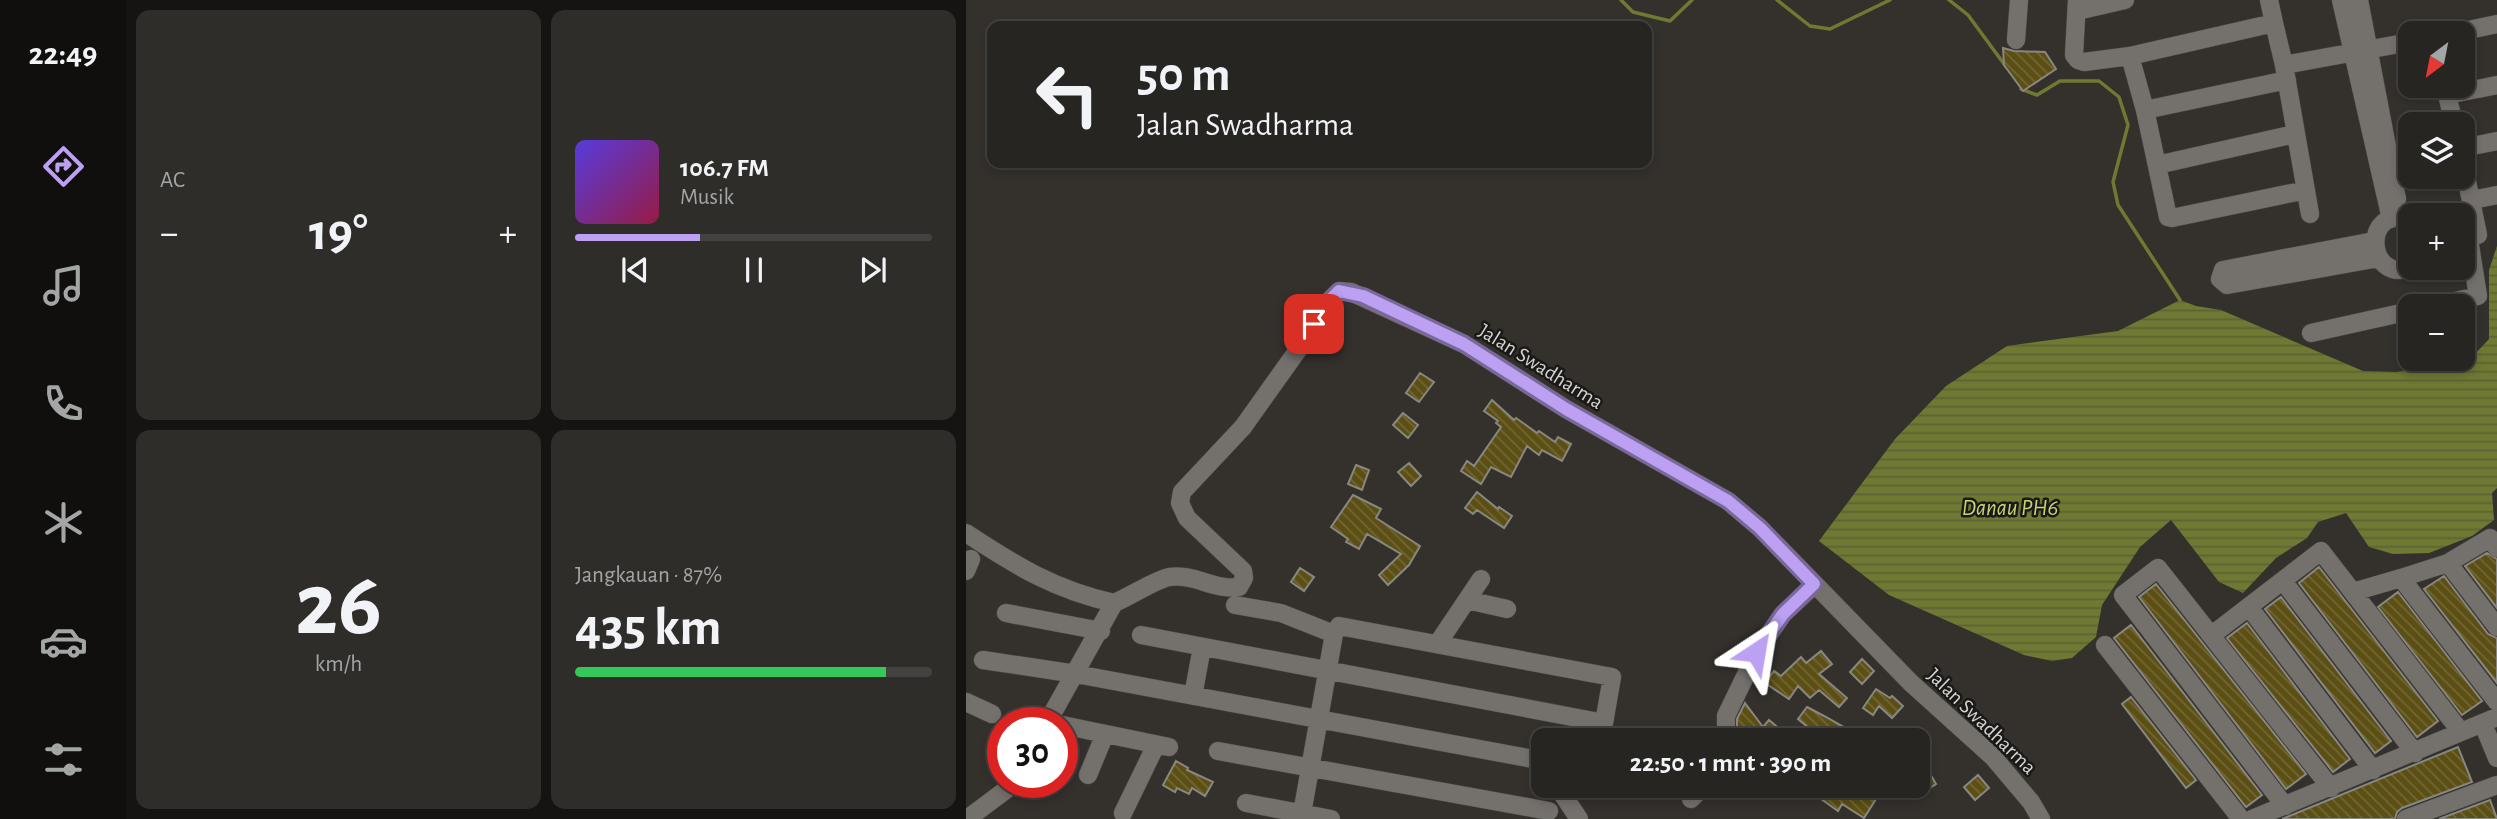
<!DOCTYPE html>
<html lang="id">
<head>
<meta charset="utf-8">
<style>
  :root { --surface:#272522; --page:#2f2d2a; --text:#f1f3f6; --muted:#a4a5a5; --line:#434240; --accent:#bca0f2 }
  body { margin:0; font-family:"Alegreya Sans",sans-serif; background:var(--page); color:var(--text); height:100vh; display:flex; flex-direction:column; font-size:26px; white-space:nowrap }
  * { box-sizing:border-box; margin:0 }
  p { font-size:23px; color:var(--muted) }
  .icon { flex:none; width:38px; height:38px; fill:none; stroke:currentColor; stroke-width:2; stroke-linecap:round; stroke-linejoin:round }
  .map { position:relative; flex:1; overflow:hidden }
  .drawer { display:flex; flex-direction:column; gap:10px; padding:10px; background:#151413; width:840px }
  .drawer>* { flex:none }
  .top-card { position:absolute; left:21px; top:21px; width:665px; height:147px; border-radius:14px; box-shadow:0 4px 10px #0003,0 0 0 2px var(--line); background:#272522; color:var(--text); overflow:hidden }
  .needle { width:46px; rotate:212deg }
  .buttons { position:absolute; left:1432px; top:21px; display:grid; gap:14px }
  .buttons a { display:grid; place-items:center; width:77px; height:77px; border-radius:14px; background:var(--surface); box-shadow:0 4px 10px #0003,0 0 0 2px var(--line); font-size:35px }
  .speed { position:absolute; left:21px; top:707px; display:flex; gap:14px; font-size:35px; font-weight:700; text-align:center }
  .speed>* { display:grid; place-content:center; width:91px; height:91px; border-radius:50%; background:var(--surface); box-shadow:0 4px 10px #0003,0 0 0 2px var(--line); line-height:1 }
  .speed .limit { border:10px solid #d22; background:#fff; color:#111 }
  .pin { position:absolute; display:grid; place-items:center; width:60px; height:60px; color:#fff; margin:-30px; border-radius:14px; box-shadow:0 4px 10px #0006 }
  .me { position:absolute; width:77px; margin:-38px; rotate:33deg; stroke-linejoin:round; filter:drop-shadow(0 0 5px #0008) }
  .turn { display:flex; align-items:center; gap:24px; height:147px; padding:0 35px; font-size:32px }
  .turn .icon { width:91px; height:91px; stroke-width:2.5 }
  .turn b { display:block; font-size:49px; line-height:60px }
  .big { font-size:52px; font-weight:700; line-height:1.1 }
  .drawer .card { flex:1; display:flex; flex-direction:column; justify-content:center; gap:10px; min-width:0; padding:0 24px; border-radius:14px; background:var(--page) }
  .drawer .dial { align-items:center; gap:0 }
  .dial b { font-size:91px; line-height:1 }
  .song { display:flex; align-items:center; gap:21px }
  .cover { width:84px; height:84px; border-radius:10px; background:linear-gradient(135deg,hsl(250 70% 55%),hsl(340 70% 35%)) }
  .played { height:7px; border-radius:4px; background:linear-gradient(90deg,var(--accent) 35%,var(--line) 35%) }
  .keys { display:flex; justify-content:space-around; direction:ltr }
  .heat { display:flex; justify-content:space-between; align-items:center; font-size:38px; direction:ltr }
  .charge { height:10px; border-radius:5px; background:linear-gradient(90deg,#34c759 87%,var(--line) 0) }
  .drawer .tiles { flex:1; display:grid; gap:10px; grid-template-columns:repeat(2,1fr) }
  .trip { position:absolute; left:565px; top:728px; width:399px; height:70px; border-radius:14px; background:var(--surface); box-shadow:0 4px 10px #0003,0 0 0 2px var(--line); font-weight:700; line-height:70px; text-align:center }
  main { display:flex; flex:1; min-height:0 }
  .tabs { display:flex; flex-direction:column; width:126px; justify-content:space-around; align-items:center; background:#100f0e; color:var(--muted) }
  .tabs .icon { width:49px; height:49px }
  .tabs .on { color:var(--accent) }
  .tabs b { font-size:32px; color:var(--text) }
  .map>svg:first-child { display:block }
  .water { fill:url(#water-rules) }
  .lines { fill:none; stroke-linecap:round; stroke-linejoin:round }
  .stream { stroke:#6f7932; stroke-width:3.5 }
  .building { fill:url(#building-back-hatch); stroke:#888781; stroke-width:2 }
  .minor-casing { stroke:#4f4d4a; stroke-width:19 }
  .minor { stroke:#74716d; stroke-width:18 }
  .route-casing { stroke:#7a689d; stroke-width:18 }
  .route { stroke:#bca0f2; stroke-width:12 }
  .labels { text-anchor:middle; stroke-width:5; stroke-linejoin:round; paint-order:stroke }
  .street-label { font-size:21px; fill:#d5d3d1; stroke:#1a1917 }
  .water-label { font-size:23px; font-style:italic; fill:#c5d571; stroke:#1a1917 }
</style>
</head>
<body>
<main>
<nav class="tabs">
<b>22:49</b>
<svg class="icon on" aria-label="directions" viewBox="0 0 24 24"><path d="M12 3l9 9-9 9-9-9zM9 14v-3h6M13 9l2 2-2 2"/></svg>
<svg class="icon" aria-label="music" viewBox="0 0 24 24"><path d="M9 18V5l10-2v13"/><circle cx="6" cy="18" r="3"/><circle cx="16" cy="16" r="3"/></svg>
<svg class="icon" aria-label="phone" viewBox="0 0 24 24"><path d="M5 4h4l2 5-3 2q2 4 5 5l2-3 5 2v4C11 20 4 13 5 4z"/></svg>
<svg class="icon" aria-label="climate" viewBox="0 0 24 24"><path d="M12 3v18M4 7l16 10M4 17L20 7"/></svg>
<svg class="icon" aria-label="car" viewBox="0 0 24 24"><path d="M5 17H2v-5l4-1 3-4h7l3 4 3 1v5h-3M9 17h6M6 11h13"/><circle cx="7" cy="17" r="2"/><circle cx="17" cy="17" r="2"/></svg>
<svg class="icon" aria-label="filters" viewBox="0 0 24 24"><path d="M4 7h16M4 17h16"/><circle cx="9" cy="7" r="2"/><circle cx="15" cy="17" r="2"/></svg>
</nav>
<section class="drawer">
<div class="tiles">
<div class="card"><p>AC</p>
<div class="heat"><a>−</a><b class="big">19°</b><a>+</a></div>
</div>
<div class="card">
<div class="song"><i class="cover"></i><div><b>106.7 FM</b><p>Musik</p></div></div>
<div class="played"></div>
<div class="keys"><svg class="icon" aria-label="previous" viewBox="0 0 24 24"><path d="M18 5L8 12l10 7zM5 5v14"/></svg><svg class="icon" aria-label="pause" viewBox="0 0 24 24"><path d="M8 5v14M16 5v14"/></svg><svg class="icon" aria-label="next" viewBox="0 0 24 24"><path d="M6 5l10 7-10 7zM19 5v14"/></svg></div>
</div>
<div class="card dial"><b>26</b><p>km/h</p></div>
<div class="card"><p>Jangkauan · 87%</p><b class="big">435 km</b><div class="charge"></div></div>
</div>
</section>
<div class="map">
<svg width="1531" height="819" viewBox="0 0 1531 819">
  <defs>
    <pattern id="water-rules" width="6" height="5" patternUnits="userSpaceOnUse" patternTransform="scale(1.75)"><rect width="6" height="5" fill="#6f7932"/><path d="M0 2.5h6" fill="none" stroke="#5c6237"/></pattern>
    <pattern id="building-back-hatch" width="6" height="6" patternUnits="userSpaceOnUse" patternTransform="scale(1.75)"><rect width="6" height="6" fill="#5b4f14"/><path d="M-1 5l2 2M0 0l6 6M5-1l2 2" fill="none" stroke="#726735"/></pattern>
  </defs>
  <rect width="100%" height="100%" fill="#34312d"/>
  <path class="water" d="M1531 246V488L1526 493 1528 520 1506 536 1463 553 1427 554 1403 547 1380 513 1352 522 1341 538 1310 558 1277 593 1253 582 1205 520 1174 547 1136 605 1130 637 1106 658 1086 661 1058 655 923 595 853 541 929 439 980 386 1041 346 1152 331 1214 300 1230 306 1255 310 1397 371 1430 372 1468 366 1472 359H1496V352L1507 356 1523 339V270Z"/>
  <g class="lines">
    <path class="stream" d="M655 0 667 12 704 21 726 0
      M811 0 844 26 864 29 924 0
      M983 0 1002 15 1041 68
      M1055 89 1071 95 1094 81H1133L1153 97 1162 125 1147 182 1152 205 1214 300"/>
  </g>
  <path class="building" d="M1037 48 1048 51 1079 52 1090 69 1057 91 1038 65Z
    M454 373 468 382 453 402 440 393Z
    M526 400 548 420 550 418 571 433 573 431 589 442 592 437 605 444 596 461 576 450 573 455 561 446 545 477 525 467 515 484 495 471 501 461 508 466 535 427 530 423 532 421 518 411Z
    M437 413 452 425 442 438 427 425Z
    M443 463 455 476 445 486 432 472Z
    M390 465 403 470 396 490 382 484Z
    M511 492 532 509 533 507 546 516 538 528 511 510 507 514 499 508Z
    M387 495 415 509 410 518 454 546 443 565 422 585 413 575 435 554 401 534 393 549 380 542 382 539 365 527Z
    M1521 553 1531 559V608L1499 566Z
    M1353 567 1472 721 1451 737 1333 583Z
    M334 568 348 577 338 591 325 582Z
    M1478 576 1522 634 1531 638V683L1458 589Z
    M1190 584 1340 774 1320 789 1173 597Z
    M1432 592 1516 701 1496 715 1412 607Z
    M1315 597 1425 741 1409 753 1299 609Z
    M1281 623 1384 759 1367 772 1261 638Z
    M1165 625 1296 795 1280 807 1148 638Z
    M855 651 866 664 853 674 881 698 873 707 853 690 844 698 832 686 823 699 799 683 808 671 815 676 835 657 840 663Z
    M896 659 908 671 896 684 884 672Z
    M910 689 924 698 926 696 937 706 926 718 913 706 907 715 897 708Z
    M1165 697 1230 780 1220 788 1156 704Z
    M779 703 797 727 803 720 816 731 807 740H781L771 728V719Z
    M841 707 858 716 901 740H838L844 729 832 719Z
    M1492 747 1506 782 1436 808 1431 812 1429 819H1316Z
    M210 761 222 768 221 770 247 782 239 796 226 788 223 794 211 788 209 792 197 785Z
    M963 772 970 784 951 797 943 786H952V779Z
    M1012 775 1023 788 1009 800 998 787Z
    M825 786H885L901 796 902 794 910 799 898 818 876 804 872 811 855 799Z
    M1524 800 1531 819H1473Z"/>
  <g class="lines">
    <g class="minor-casing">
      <path id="minor" d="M1111 0 1108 55 1112 60 1118 62 1164 56 1308 23 1318 65 1344 214
        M1303 0 1308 23
        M1375 0 1425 219
        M1393 0 1431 199
        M1111 11 1159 0
        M1488 33 1531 24
        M1050 40 1053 0
        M1164 56 1179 110 1202 217 1206 218 1340 190
        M1318 65 1444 42
        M1479 86 1488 124
        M1481 95 1531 85
        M1179 110 1321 80
        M1496 148 1531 141
        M1496 157 1512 235 1496 240
        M1191 165 1329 134
        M1506 200 1531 195
        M1444 219C1395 205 1401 283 1444 268
        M1408 241 1257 270 1254 279 1261 285 1413 258
        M1467 306 1512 296 1503 239
        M1345 333 1444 311
        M0 533C50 566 89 590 148 603 163 597 189 580 203 577 227 573 250 591 273 587L278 578 277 571 221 518 214 503 216 492 277 427 334 347 362 302 373 291 385 292 498 344 600 409 762 501 794 528 945 683 1027 757 1065 802 1075 819
        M1531 548 1524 538 1482 563 1531 627
        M0 571 5 559
        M1435 578 1482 563
        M1317 581 1449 753
        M1387 592 1435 578 1531 702
        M501 600 541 609
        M269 605 315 613 368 634
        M1283 607 1407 770
        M40 613 135 631
        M175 635 638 723 646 677 373 626 368 634 335 819
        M1246 635 1355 551 1495 732
        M472 643 515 579
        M1139 645 1275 819
        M17 660 110 674 578 761
        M227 696 236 647
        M0 702 26 714
        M81 723 148 603
        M1517 724 1531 758
        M96 725 203 747
        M760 740V716L791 652 817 614 848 585
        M252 751 583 811
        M122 775 139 734
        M591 786 613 819
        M725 799 738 786
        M280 803 365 819
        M1319 806 1157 595 1192 568 1365 788
        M157 813 190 745
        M1 819 45 786 48 782
        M1286 819 1531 717
        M1440 819 1531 785"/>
    </g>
    <use href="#minor" class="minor"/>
  </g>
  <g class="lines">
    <g class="route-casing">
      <path id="route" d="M348 324 362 302 373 291 397 296 498 344 600 409 762 501 794 528 848 584 817 614 790 652"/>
    </g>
    <use href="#route" class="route"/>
  </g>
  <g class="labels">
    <g class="street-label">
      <text transform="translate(575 366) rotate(32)" y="7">Jalan Swadharma</text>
      <text transform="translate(1016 721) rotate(44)" y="7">Jalan Swadharma</text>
    </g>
    <g class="water-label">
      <text x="1044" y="515">Danau PH6</text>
    </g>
  </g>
</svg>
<div class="buttons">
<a><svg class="needle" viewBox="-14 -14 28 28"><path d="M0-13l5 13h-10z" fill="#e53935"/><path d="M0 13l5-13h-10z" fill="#a4a5a5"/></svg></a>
<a><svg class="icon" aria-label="layers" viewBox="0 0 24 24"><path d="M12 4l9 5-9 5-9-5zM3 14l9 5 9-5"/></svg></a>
<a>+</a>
<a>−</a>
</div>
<div class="speed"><div class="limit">30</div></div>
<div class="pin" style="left:348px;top:324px;background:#d93025"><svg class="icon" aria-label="arrive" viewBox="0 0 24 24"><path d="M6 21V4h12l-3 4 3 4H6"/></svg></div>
<svg class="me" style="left:790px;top:652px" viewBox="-20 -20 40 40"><path d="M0-17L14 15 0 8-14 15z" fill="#bca0f2" stroke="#fff" stroke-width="4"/></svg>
<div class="trip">22:50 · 1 mnt · 390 m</div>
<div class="top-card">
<div class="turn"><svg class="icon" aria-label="left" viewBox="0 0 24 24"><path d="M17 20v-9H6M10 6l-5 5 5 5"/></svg><div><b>50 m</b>Jalan Swadharma</div></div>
</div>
</div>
</main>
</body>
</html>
